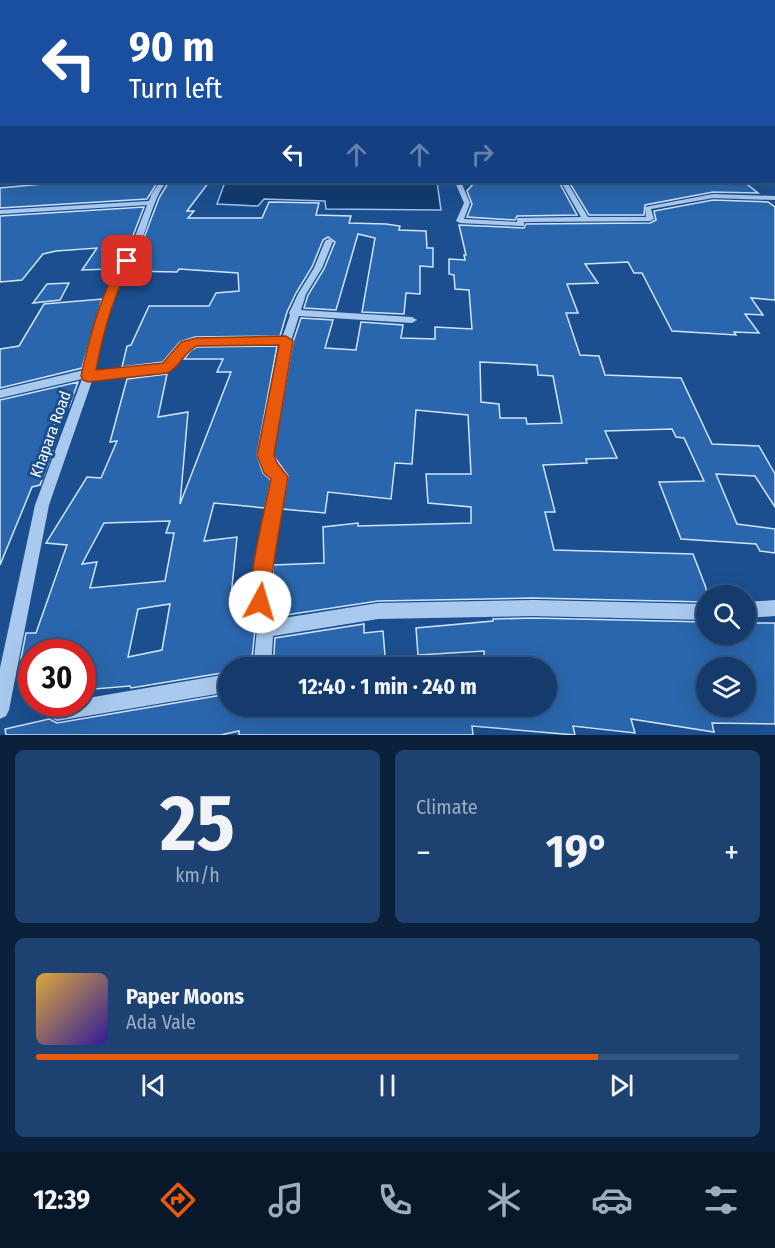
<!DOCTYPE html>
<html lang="en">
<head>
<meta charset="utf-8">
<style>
  :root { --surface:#143b6b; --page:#1d4271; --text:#f1f3f6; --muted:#9dadc1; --line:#33557e; --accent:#ea580c }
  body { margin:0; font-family:"Fira Sans Condensed",sans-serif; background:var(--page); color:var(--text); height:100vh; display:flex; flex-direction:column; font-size:22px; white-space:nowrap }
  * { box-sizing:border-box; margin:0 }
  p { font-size:20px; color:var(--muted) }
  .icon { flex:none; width:33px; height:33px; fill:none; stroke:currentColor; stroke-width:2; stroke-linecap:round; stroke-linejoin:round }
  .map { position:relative; height:735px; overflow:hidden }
  .panel { display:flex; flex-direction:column; gap:15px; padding:15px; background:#0b203b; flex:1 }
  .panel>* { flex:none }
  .hud { position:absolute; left:0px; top:0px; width:776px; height:183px; box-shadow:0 6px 24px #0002,0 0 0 2px var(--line); background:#1a4fa0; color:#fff; overflow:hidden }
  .tools { position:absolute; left:696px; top:585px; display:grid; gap:12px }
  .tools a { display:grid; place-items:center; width:60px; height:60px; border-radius:50%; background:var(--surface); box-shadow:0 6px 24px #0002,0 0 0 2px var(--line); font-size:30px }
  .speed { position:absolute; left:18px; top:639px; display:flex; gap:12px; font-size:30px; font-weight:700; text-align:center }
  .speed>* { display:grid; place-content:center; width:78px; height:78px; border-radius:50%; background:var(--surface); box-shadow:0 6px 24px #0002,0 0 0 2px var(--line); line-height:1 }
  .speed .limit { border:9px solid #d22; background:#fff; color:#111 }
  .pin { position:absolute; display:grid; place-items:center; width:51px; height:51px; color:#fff; margin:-26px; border-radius:12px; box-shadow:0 3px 9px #0006 }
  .me { position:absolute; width:66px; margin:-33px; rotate:6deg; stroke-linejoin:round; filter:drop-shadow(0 0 4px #0008) }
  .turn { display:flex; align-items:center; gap:21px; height:126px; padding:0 30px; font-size:27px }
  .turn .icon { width:78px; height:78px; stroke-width:2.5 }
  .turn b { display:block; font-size:42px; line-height:51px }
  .lanes { display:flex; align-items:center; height:57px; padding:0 30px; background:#0003; justify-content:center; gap:30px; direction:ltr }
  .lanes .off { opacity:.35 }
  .big { font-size:45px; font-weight:700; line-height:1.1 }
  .panel .tile { flex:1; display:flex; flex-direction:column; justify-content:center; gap:9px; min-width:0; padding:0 21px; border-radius:9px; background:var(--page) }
  .panel .dial { align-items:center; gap:0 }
  .dial b { font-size:78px; line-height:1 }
  .song { display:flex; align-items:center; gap:18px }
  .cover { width:72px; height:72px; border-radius:9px; background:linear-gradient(135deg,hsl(40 70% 55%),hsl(250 70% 35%)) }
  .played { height:6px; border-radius:3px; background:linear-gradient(90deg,var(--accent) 80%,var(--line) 80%) }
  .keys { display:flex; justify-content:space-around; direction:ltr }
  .heat { display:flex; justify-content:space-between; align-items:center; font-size:33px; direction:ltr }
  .panel .tiles { flex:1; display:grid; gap:15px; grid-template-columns:1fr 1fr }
  .tile:last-child { grid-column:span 2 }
  .trip { position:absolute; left:218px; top:657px; width:339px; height:60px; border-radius:30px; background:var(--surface); box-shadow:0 6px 24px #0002,0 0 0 2px var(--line); font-weight:700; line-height:60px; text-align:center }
  .menu { display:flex; height:96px; justify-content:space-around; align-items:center; background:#08182b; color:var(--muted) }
  .menu .icon { width:42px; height:42px }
  .menu .current { color:var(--accent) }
  .menu b { font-size:27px; color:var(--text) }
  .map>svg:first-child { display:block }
  .water { fill:#123a6d; stroke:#9cc4f0; stroke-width:1.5 }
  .building { fill:#2a66ad; stroke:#cfe3fa; stroke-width:1.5; fill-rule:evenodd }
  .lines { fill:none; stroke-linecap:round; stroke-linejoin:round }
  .minor { fill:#a9c9ee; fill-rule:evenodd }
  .route { fill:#ea580c; stroke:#983908; stroke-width:1.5 }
  .labels { text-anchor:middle; stroke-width:6; stroke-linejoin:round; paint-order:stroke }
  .street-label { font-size:16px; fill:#fff; stroke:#1b4f8f }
</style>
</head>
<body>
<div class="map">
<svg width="775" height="735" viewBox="0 0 775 735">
  <rect width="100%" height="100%" fill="#1b4f8f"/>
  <path class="water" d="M225 182H437L441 210 326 209 325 201 264 199 258 206 217 204Z"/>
  <path class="building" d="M209 182 187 211H194L188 218H262L269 202 319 203 316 215 351 216 349 223 386 224 400 226 399 230 426 231 427 248H433V267L420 266V294L406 293 404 314 362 312 375 238 358 234 336 310 304 308 308 295 324 269 335 242 328 237 323 240 312 267 296 293 287 312 280 336 195 337 180 342 163 362 122 367 127 346 131 345 149 306H209L216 293 239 291 238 273 179 269 177 272 127 271 139 251 159 198 168 183Z
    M475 182H559L577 215 517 216 515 220 467 217 472 204 467 191Z
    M569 182H744L758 193 713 192 645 205 644 215H589Z
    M119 183H157L147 199 0 208V188L43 184Z
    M713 200 768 202 775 207V300L751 298 763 315 745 314 759 333 734 332 736 335 672 331 642 273H634L628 262 585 264 598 283 567 284 578 313H566L580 355 599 356 605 375 681 378 712 444 759 446 775 474V507L755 476 716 474 737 524 775 529V553L760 551 756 544 681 539 659 482 704 481 684 438 676 437 672 429 605 431 617 458 586 459 587 463 543 465 555 512H545L554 550 693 554 706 588V602L533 598 378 601 273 617V565L324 563 323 527 358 523V526L471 523V507L428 503 426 474H471L468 415 416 410 412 464 395 463 391 499 328 492 325 513 282 509 288 476 273 455 293 342 301 318 333 320 325 348 356 350 361 322 403 325 401 338 435 339V327L472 329 469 290 455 289 454 275 449 274V259L465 260 464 255H466L459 225 524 228 526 224 650 223 656 220 654 211ZM480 362 537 365 538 375 553 376 562 423 527 424 526 418H500L499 404 481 402Z
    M144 207 129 246 114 271H108L110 269 82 270 97 248 56 251 43 254 22 280 0 282V216Z
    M69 283 60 300 33 303 47 284Z
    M102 299 82 368 0 388V349L19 346 44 304Z
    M277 346 257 455 263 473 271 480 265 508 214 503 204 541 237 537 230 606 250 603 255 629 251 668H228V672L131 688 130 686 82 690V652H32V670L19 669 26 633H36L67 545 46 543 87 477 101 478 117 441 110 442 127 379 167 374 158 417 188 412 180 504 231 372H217L223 359H184L191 350 197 347ZM170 521 166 533H174L165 581 90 588 97 562 82 564 104 523ZM170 604 162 650 128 657 138 609Z
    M78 382 69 407 59 409 46 452 53 451 40 485 32 487 0 565V400Z
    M533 618 706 622V634H746V623H775V724L712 723 714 732 631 719 635 733 573 726 575 735 472 726 473 735H239V731L221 735H6L5 729 49 719 57 723 228 694V706H546V668H485L484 651 418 655 416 628 493 621V619ZM706 668H746V706H706Z
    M364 624V633L383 631 386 668H333V656L273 668 275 638Z"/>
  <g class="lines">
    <path class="minor" d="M0 109H2L0 112Z
      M160 182H166C152 201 149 225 139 246 135 256 128 265 123 274 108 305 101 339 94 372L164 364 182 344 196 339 282 338 290 315 289 313 298 294 314 268 325 241 329 239 333 241 322 268 306 294 301 310 412 317 417 320 412 323 299 316 291 341 271 455C276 466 282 468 286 477 279 522 263 575 271 620L378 603 533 600 706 604V620L533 616 378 619 273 636 271 668H253L257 629 252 602 256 567 273 479 265 472 259 455 280 344 197 345 190 348 171 371 92 381 49 505 9 710 6 716 0 719V668L35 505 82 379 0 398V390L84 370 93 331 103 301 115 274 131 247 147 205 0 214V210L149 201 152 193Z
      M455 182H461L470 203 464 219 517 222V218H520L581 217 561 182H567L588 217H646L645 207 713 194 775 196V200L713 198 651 209 654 219 650 221 524 222V226H521L460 223 456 221 464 203Z
      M775 600V616L746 618V602Z
      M228 674V692L57 721 51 718 48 712 51 706 55 704H82V699Z"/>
  </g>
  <linearGradient id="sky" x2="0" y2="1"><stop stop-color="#0f2b4f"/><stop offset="0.48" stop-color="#39639b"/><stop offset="1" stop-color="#39639b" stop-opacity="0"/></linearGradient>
  <rect width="775" height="197" fill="url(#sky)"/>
  <path class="route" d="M127 257 132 261C113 295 103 332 96 370L163 363 181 342 196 338 286 336 293 341 274 455 277 463 288 477 273 567 270 602 267 609 260 612 253 609C244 587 266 506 271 479L264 473 257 455 279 345 197 346C184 351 180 368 167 373L88 382 83 380 81 376C90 336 100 294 123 258Z"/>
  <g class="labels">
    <g class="street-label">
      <text transform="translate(50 434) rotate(-70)" y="6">Khapara Road</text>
    </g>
  </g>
</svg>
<div class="tools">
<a><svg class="icon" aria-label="search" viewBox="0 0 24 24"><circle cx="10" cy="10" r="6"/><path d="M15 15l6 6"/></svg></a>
<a><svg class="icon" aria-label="layers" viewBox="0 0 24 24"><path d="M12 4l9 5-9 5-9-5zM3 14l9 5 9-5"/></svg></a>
</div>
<div class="speed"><div class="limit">30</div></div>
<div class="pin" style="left:127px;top:261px;background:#d93025"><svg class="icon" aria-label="arrive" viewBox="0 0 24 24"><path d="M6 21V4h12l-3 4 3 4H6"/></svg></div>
<svg class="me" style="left:260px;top:602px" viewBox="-20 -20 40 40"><circle r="19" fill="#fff"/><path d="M0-13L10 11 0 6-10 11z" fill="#ea580c"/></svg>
<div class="trip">12:40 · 1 min · 240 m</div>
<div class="hud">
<div class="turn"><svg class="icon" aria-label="left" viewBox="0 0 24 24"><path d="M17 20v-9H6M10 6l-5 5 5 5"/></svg><div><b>90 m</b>Turn left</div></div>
<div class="lanes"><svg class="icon" aria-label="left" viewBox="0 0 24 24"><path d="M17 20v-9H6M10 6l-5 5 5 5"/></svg><svg class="icon off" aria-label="ahead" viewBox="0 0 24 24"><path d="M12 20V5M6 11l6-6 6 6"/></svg><svg class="icon off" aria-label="ahead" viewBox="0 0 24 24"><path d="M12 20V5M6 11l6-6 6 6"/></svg><svg class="icon off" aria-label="right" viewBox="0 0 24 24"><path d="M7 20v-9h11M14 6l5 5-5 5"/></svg></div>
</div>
</div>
<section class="panel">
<div class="tiles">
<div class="tile dial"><b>25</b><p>km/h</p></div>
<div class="tile"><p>Climate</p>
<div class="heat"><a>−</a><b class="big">19°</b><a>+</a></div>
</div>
<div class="tile">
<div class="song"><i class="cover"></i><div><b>Paper Moons</b><p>Ada Vale</p></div></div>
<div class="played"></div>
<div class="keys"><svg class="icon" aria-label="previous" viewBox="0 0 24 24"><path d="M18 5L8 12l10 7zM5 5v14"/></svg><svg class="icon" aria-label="pause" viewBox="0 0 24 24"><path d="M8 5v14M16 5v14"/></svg><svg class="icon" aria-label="next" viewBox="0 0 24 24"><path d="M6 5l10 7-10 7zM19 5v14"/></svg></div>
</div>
</div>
</section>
<nav class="menu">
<b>12:39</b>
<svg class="icon current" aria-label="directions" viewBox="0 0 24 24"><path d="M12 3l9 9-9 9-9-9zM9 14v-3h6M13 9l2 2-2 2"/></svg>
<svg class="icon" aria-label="music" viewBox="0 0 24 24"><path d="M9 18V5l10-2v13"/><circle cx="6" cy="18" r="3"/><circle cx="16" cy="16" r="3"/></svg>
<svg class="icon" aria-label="phone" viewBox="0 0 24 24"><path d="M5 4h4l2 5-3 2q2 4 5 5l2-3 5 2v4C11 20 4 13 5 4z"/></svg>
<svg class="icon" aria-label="climate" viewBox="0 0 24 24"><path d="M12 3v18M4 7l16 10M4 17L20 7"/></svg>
<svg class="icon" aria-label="car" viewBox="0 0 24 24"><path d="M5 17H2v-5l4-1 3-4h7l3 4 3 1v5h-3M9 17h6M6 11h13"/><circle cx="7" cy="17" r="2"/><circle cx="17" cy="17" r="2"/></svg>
<svg class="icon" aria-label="filters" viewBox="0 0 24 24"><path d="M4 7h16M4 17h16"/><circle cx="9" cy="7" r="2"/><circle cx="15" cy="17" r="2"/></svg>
</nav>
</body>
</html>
